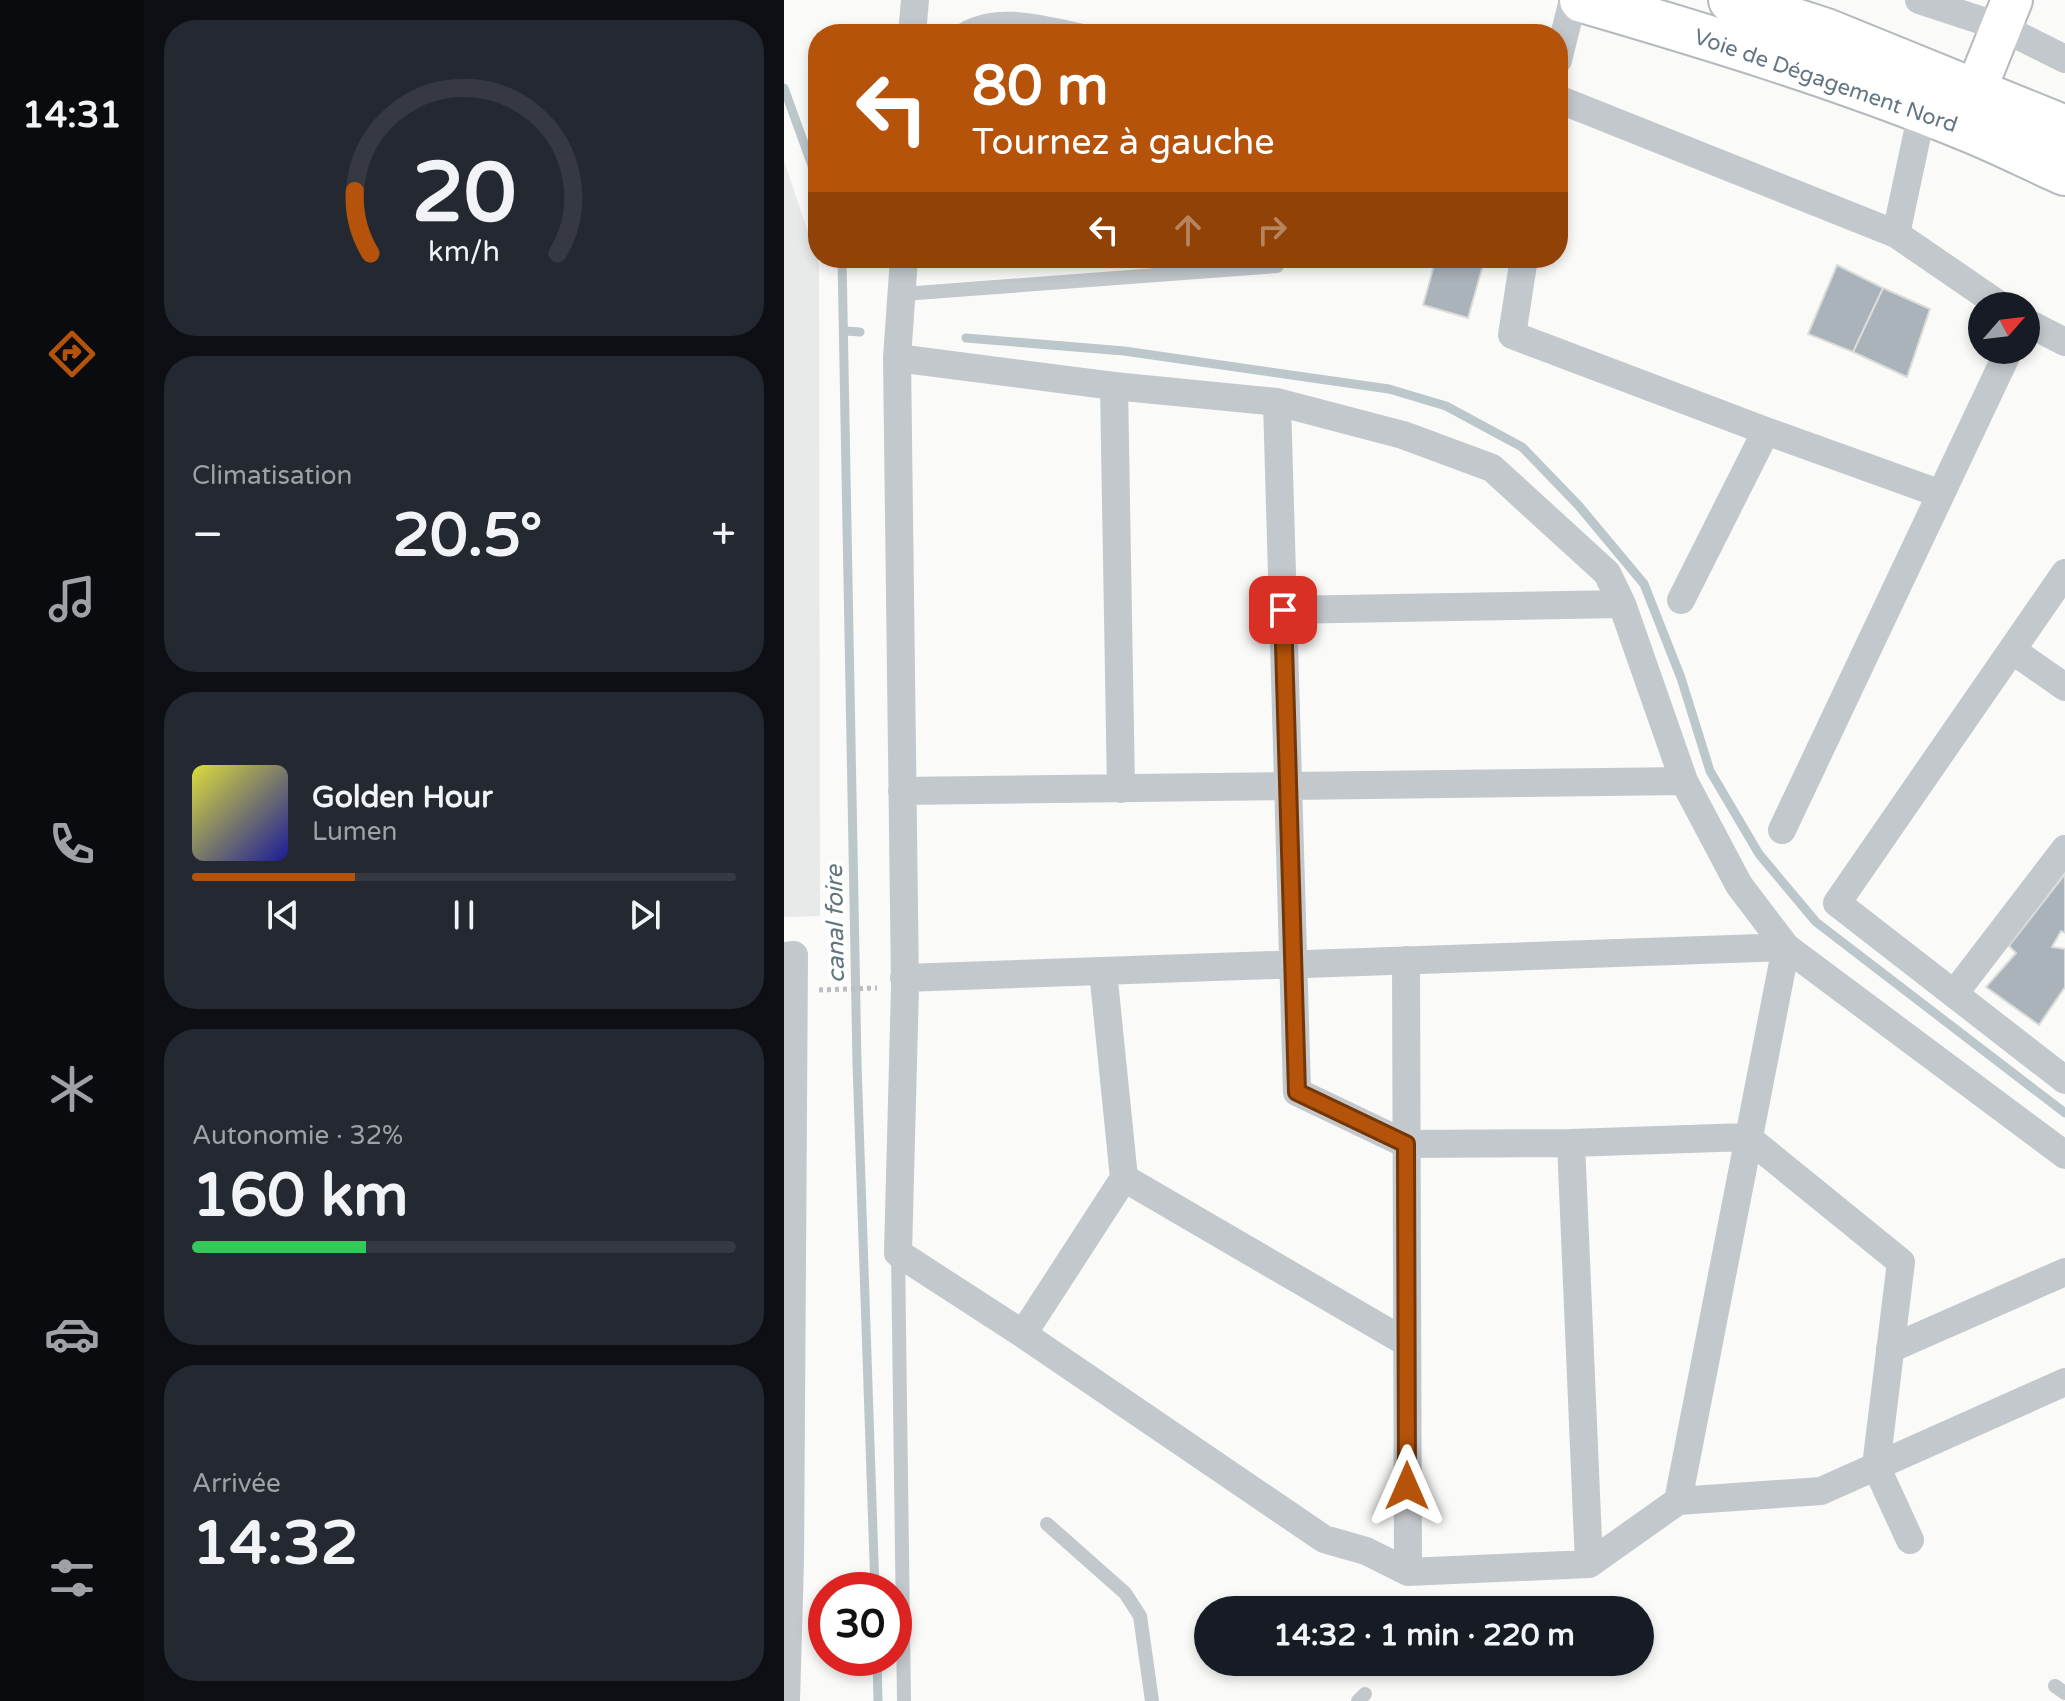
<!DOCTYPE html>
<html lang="fr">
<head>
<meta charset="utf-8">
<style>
  :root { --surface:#171b24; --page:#242831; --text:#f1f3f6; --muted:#9ea1a6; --line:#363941; --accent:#b45309 }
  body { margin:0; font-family:"Varela Round",sans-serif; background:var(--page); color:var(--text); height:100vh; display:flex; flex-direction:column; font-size:30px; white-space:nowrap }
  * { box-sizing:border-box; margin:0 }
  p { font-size:26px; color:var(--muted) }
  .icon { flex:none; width:44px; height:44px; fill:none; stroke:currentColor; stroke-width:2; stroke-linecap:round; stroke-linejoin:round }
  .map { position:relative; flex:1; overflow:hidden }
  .sheet { display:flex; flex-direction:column; gap:20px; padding:20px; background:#0d0f14; width:640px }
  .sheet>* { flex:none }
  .guide { position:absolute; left:24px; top:24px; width:760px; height:244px; border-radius:32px; box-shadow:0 4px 12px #0003; background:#b45309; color:#fff; overflow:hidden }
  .needle { width:52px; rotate:62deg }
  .controls { position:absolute; left:1184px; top:292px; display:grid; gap:16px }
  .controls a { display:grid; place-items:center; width:72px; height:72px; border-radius:50%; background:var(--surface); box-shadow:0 4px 12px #0003; font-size:40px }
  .speed { position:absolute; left:24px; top:1572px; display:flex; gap:16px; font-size:40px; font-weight:700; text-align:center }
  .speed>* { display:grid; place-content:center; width:104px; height:104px; border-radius:50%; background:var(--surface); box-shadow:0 4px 12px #0003; line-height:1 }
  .speed .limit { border:12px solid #d22; background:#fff; color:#111 }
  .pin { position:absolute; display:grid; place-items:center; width:68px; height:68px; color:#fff; margin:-34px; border-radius:16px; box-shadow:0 4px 12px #0006 }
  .me { position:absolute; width:88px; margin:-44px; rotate:0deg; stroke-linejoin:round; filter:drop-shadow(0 0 6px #0008) }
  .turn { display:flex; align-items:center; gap:28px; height:168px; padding:0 32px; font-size:36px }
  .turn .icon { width:104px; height:104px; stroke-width:2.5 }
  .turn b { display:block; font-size:56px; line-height:68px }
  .lanes { display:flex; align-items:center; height:76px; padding:0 32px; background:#0003; justify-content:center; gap:40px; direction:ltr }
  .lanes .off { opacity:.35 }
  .big { font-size:60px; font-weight:800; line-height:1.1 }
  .sheet .tile { flex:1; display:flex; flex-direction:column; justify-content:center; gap:12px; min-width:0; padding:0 28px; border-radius:32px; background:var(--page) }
  .sheet .dial { align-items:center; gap:0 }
  .dial svg { height:208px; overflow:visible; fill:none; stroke:var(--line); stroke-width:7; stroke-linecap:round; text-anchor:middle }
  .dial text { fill:var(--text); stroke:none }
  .song { display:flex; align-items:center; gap:24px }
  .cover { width:96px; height:96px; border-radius:12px; background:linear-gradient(135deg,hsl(60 70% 55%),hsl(240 70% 35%)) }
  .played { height:8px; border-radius:4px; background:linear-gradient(90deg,var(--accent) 30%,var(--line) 30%) }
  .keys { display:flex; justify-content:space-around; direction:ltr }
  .heat { display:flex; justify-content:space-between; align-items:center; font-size:44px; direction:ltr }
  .charge { height:12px; border-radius:6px; background:linear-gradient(90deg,#34c759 32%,var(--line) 0) }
  .trip { position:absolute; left:410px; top:1596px; width:460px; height:80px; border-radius:40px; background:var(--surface); box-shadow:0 4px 12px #0003; font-weight:800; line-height:80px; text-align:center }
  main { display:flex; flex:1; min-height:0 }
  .dock { display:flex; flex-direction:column; width:144px; justify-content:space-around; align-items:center; background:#090b0e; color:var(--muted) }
  .dock .icon { width:56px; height:56px }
  .dock .on { color:var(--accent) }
  .dock b { font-size:36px; color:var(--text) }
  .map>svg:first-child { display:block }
  .built { fill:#e8e9e9 }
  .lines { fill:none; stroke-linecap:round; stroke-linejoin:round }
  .stream { stroke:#bbc7cb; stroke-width:9 }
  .building { fill:#aab3b9; stroke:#dcdcda; stroke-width:2 }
  .secondary-casing { stroke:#b3babf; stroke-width:44 }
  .highway-casing { stroke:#b4b9bd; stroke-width:48 }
  .path { stroke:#bbbfc2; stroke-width:5; stroke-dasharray:4 4; stroke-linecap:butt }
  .lane { stroke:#c3c8cc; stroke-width:14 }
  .street { stroke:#c3c8cc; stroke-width:28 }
  .secondary { stroke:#fff; stroke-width:40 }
  .highway { stroke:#fff; stroke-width:44 }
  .route-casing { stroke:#753606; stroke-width:20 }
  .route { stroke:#b45309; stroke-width:14 }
  .labels { text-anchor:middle; stroke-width:8; stroke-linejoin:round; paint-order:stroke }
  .street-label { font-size:22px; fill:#657683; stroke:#fff }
  .water-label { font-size:24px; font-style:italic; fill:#60757c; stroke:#fff }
</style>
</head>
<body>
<main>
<nav class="dock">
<b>14:31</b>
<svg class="icon on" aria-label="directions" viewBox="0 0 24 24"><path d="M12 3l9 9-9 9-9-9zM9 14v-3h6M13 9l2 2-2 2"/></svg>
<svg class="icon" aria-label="music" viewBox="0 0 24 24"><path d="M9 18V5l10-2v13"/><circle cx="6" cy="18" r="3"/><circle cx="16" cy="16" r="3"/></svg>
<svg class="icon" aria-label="phone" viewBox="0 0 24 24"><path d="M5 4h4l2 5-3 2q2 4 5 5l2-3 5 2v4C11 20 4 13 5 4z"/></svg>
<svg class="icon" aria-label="climate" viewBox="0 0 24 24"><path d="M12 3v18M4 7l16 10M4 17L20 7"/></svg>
<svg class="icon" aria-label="car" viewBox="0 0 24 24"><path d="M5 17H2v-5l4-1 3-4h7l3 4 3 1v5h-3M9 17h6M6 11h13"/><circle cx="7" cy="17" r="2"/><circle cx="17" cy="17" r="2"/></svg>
<svg class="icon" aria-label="filters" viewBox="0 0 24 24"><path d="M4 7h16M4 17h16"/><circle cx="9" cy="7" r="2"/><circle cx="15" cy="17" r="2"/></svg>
</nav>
<section class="sheet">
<div class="tile dial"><svg viewBox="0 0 100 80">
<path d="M14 69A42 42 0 1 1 86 69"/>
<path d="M14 69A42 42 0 0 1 8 45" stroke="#b45309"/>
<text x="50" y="56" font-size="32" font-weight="700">20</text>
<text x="50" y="72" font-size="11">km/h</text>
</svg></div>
<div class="tile"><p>Climatisation</p>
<div class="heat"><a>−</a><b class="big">20.5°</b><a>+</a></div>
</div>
<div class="tile">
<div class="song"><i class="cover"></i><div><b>Golden Hour</b><p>Lumen</p></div></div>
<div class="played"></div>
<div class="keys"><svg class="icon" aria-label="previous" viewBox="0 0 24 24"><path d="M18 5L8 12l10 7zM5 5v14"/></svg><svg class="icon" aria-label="pause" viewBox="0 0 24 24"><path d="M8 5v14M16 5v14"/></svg><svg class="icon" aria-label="next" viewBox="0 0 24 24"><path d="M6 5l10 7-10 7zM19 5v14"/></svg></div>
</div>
<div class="tile"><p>Autonomie · 32%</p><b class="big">160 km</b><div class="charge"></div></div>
<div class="tile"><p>Arrivée</p><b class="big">14:32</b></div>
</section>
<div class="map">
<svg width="1281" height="1701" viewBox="0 0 1281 1701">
  <rect width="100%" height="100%" fill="#fafaf8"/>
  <path class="built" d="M0 161 35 265 36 916 0 917Z"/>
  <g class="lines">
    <path class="stream" d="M0 88 34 182
      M58 258 73 1064 91 1590
      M61 331 76 332
      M182 338 340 351 605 389 662 406 738 447 795 506 860 584 897 678 926 771 975 854 1032 922 1281 1113
      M93 1658 94 1701"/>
  </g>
  <path class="building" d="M182 258H237V261L209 263Z
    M652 258H701L684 318 639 305Z
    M1053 265 1099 288 1069 352 1024 334Z
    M1099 288 1146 309 1123 377 1069 352Z
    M1281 874V933L1277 931 1268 947 1281 949V987L1255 1025 1202 987 1232 953 1225 946Z"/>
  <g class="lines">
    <g class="secondary-casing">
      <path id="secondary" d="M1191 92 1228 0"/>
    </g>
    <g class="highway-casing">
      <path id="highway" d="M798 0C928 38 1060 78 1186 130 1218 143 1249 159 1281 173
        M947 0 1042 31 1281 128"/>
    </g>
    <path class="path" d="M35 990 93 988"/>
    <path class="lane" d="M172 34C212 4 270 26 314 34
      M119 294 493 266
      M114 1253 120 1701
      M263 1524 341 1593 356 1616 368 1701
      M1271 1686 1281 1693
      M574 1701 581 1694"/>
    <path class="street" d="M1135 0 1217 27 1281 59
      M128 34 131 0
      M774 60 789 0
      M774 99 1112 234 1217 306
      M1112 234 1138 112
      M120 258 113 358 121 987 114 1253 239 1334 540 1539 582 1551 624 1572 805 1564 894 1501 1037 1491 1281 1382
      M740 258 728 335 982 431 1157 494
      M1242 322 1281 342
      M113 358 330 386 493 402 619 435 708 468 823 573 838 604 900 781 955 885 1002 947 1281 1155
      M330 386 337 789
      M493 402 513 1092 622 1144 787 1143 963 1137 1117 1262 1092 1466 1126 1540
      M1281 573 1053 903 1281 1080
      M897 600 982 431
      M499 610 838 604
      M1228 650 1281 687
      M118 791 900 781
      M998 830 1225 350
      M0 956 10 955 6 1562 2 1701
      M622 960 624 1572
      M319 971 340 1178
      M120 978 1002 947 894 1501
      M1170 994 1281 849
      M787 1143 805 1564
      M239 1334 340 1178 623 1343
      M1106 1349 1281 1272"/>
    <use href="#secondary" class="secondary"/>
    <use href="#highway" class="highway"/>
  </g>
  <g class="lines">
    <g class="route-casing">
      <path id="route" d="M499 610 513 1092 622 1144 623 1486"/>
    </g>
    <use href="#route" class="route"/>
  </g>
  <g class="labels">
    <g class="street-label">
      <text transform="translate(1042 80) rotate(19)" y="8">Voie de Dégagement Nord</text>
    </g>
    <g class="water-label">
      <text transform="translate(51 924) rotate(-91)" y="8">canal foire</text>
    </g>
  </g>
</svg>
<div class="controls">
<a><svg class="needle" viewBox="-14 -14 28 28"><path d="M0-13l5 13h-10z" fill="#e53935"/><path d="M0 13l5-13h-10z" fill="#9ea1a6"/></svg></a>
</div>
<div class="speed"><div class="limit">30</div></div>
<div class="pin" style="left:499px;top:610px;background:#d93025"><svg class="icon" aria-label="arrive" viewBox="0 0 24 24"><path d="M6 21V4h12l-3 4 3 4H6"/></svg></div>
<svg class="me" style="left:623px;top:1486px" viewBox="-20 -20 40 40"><path d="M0-17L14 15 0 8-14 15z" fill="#b45309" stroke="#fff" stroke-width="4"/></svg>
<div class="trip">14:32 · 1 min · 220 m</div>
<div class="guide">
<div class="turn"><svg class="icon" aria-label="left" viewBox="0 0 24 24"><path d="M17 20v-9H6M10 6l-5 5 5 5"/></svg><div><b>80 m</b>Tournez à gauche</div></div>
<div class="lanes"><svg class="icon" aria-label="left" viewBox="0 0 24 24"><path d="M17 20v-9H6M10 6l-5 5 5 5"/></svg><svg class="icon off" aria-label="ahead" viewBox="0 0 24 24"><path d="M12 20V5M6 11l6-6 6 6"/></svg><svg class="icon off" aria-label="right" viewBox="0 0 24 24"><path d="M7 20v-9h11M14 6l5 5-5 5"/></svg></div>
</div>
</div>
</main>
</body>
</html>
